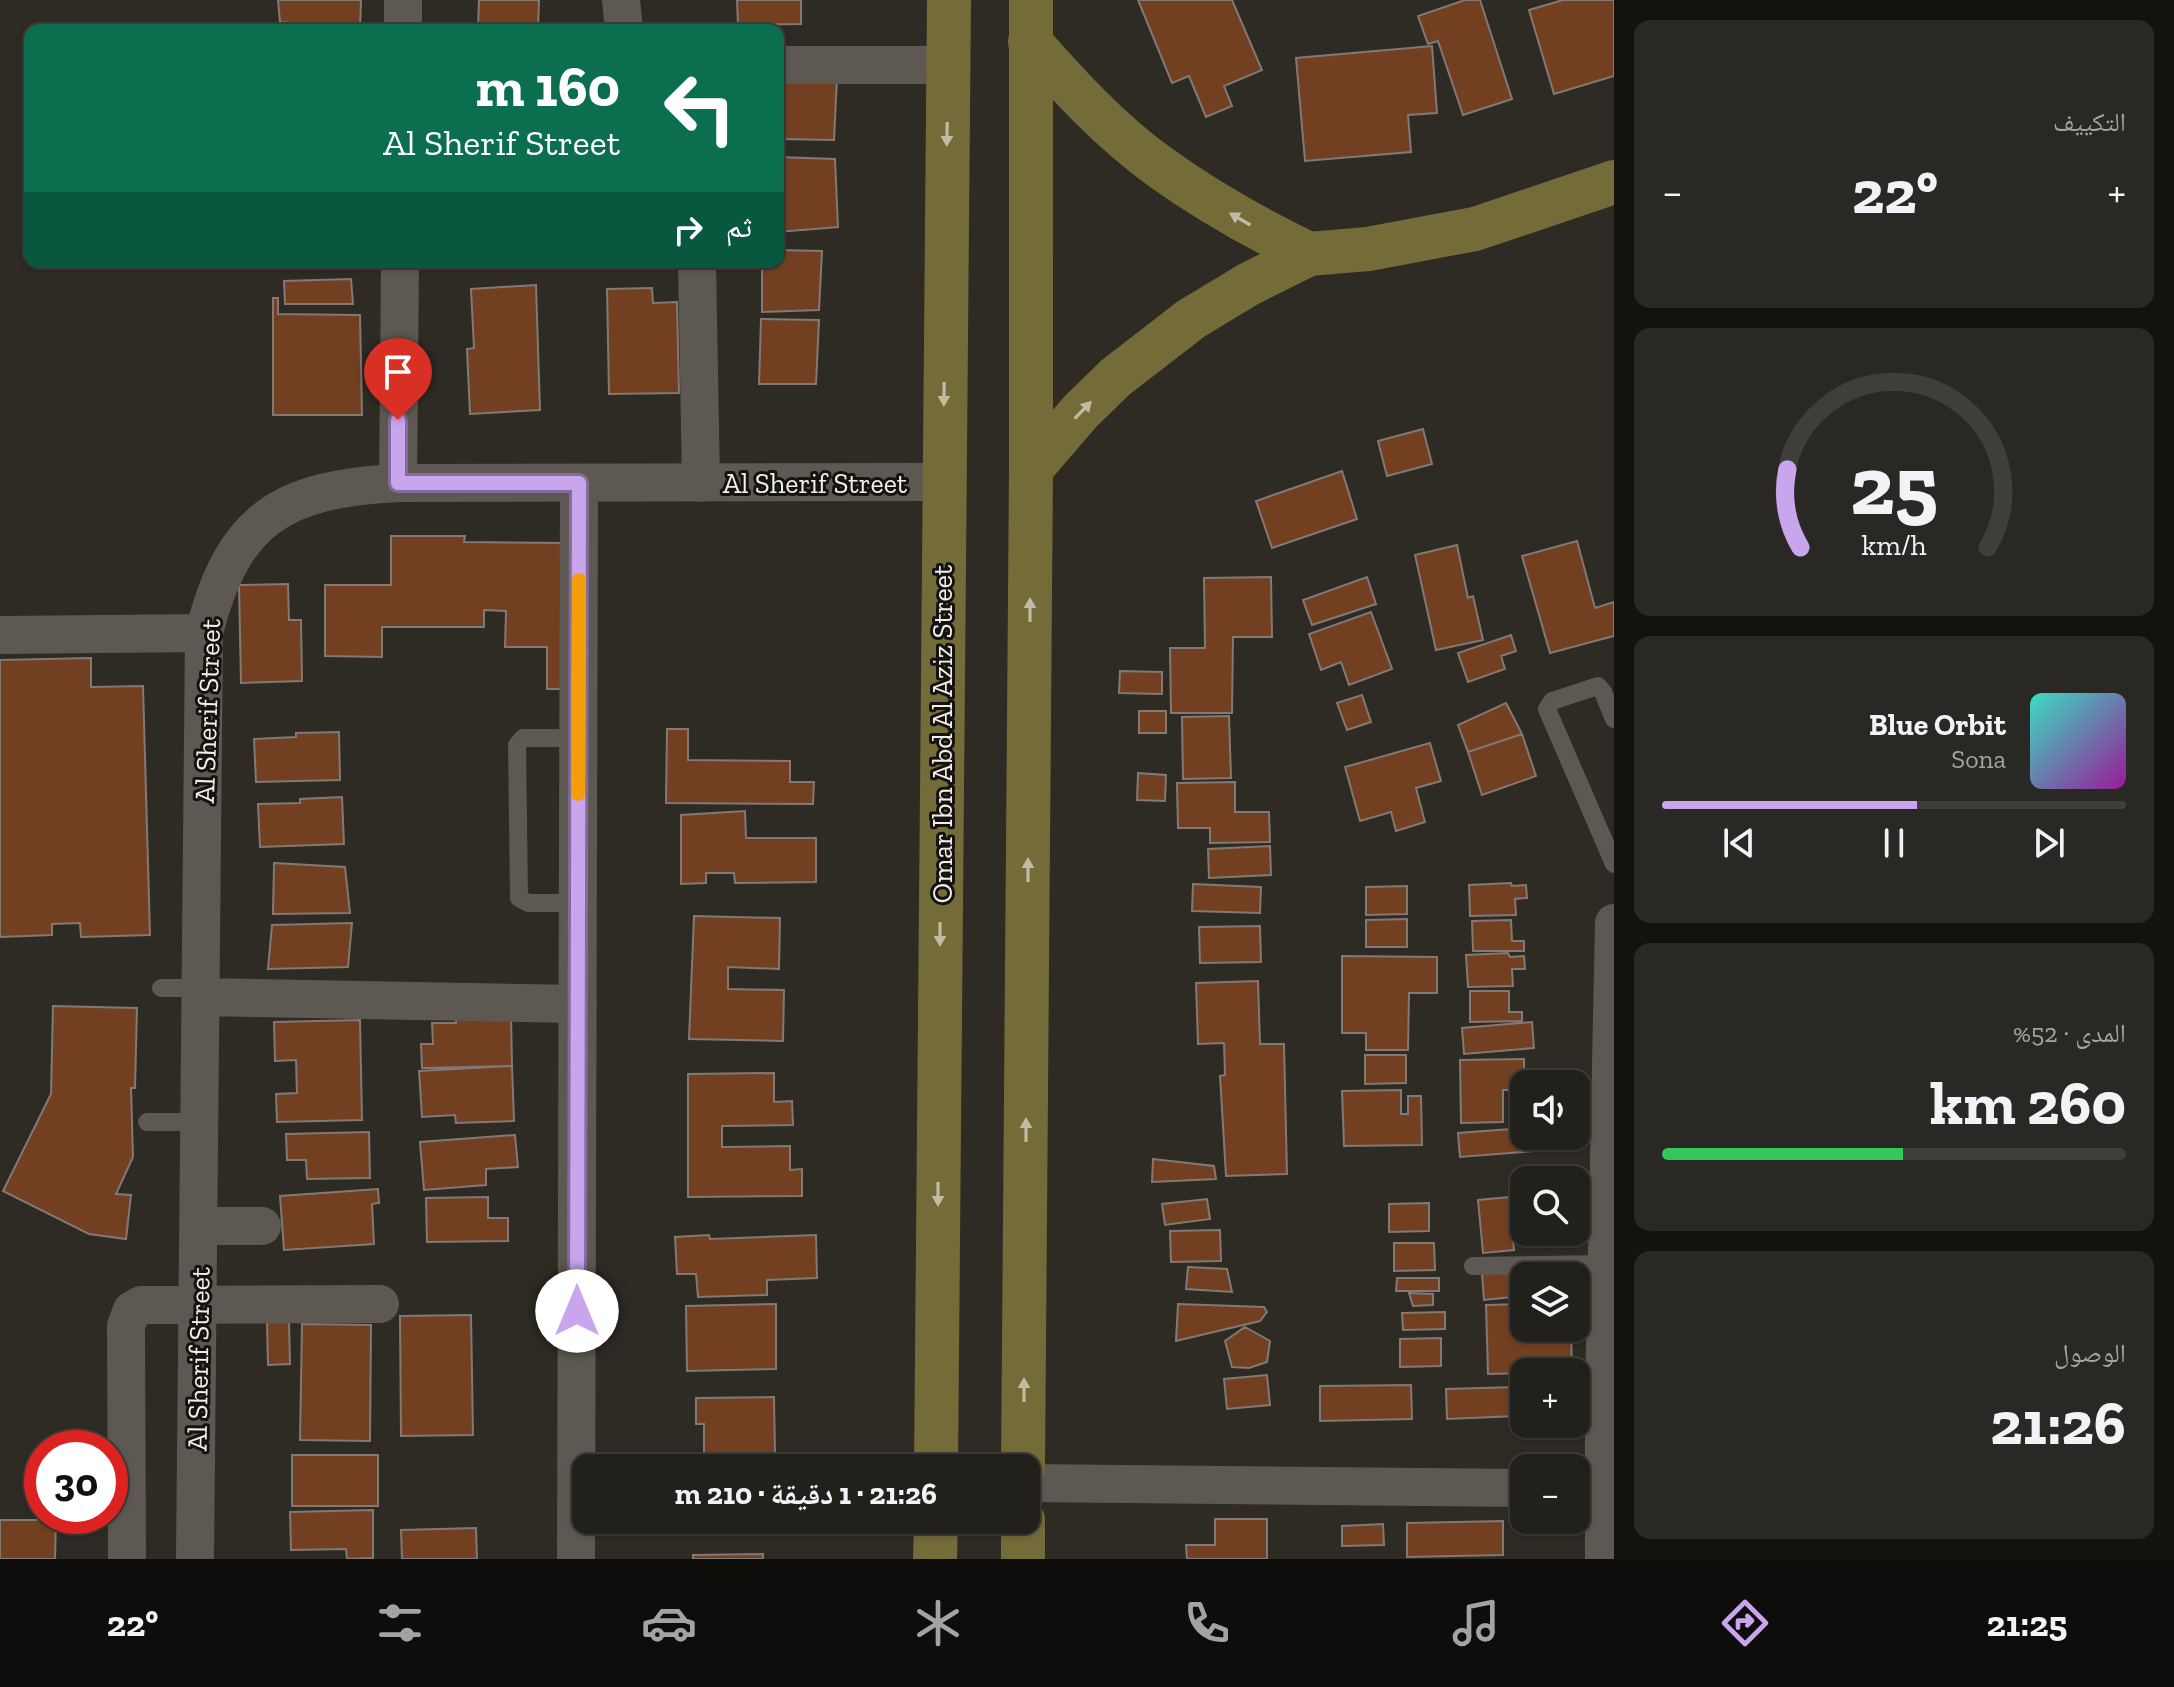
<!DOCTYPE html>
<html lang="ar">
<head>
<meta charset="utf-8">
<style>
  :root { --surface:#22201b; --page:#2a2824; --text:#f1f3f6; --muted:#a2a3a3; --line:#3f3e3a; --accent:#c9a5ee }
  body { margin:0; font-family:"Zilla Slab","Noto Naskh Arabic",serif; background:var(--page); color:var(--text); direction:rtl; height:100vh; display:flex; flex-direction:column; font-size:30px; white-space:nowrap }
  * { box-sizing:border-box; margin:0 }
  p { font-size:26px; color:var(--muted) }
  .icon { flex:none; width:44px; height:44px; fill:none; stroke:currentColor; stroke-width:2; stroke-linecap:round; stroke-linejoin:round }
  .map { position:relative; flex:1; overflow:hidden; direction:ltr }
  .sheet { display:flex; flex-direction:column; gap:20px; padding:20px; background:#13120f; width:560px }
  .sheet>* { flex:none }
  .hud { position:absolute; left:24px; top:24px; width:760px; height:244px; border-radius:16px; box-shadow:0 2px 6px #0004,0 0 0 2px var(--line); direction:rtl; background:#0b6e4f; color:#fff; overflow:hidden }
  .tools { position:absolute; left:1510px; top:1070px; display:grid; gap:16px }
  .tools a { display:grid; place-items:center; width:80px; height:80px; border-radius:16px; background:var(--surface); box-shadow:0 2px 6px #0004,0 0 0 2px var(--line); font-size:40px }
  .speed { position:absolute; left:24px; top:1430px; display:flex; gap:16px; font-size:40px; font-weight:700; text-align:center }
  .speed>* { display:grid; place-content:center; width:104px; height:104px; border-radius:50%; background:var(--surface); box-shadow:0 2px 6px #0004,0 0 0 2px var(--line); line-height:1 }
  .speed .limit { border:12px solid #d22; background:#fff; color:#111 }
  .pin { position:absolute; display:grid; place-items:center; width:68px; height:68px; color:#fff; margin:-82px -34px; border-radius:50% 50% 50% 0; rotate:-45deg; box-shadow:0 0 8px #0007 }
  .pin .icon { rotate:45deg }
  .me { position:absolute; width:88px; margin:-44px; rotate:0deg; stroke-linejoin:round; filter:drop-shadow(0 0 6px #0008) }
  .turn { display:flex; align-items:center; gap:28px; height:168px; padding:0 32px; font-size:36px }
  .turn .icon { width:104px; height:104px; stroke-width:2.5 }
  .turn b { display:block; font-size:56px; line-height:68px }
  .then { display:flex; align-items:center; height:76px; padding:0 32px; background:#0003; gap:16px; font-size:30px }
  .big { font-size:60px; font-weight:700; line-height:1.1 }
  .sheet .card { flex:1; display:flex; flex-direction:column; justify-content:center; gap:12px; min-width:0; padding:0 28px; border-radius:16px; background:var(--page) }
  .sheet .dial { align-items:center; gap:0 }
  .dial svg { height:208px; overflow:visible; fill:none; stroke:var(--line); stroke-width:7; stroke-linecap:round; text-anchor:middle }
  .dial text { fill:var(--text); stroke:none }
  .song { display:flex; align-items:center; gap:24px }
  .cover { width:96px; height:96px; border-radius:12px; background:linear-gradient(135deg,hsl(170 70% 55%),hsl(300 70% 35%)) }
  .played { height:8px; border-radius:4px; background:linear-gradient(90deg,var(--accent) 55%,var(--line) 55%) }
  .keys { display:flex; justify-content:space-around; direction:ltr }
  .heat { display:flex; justify-content:space-between; align-items:center; font-size:44px; direction:ltr }
  .charge { height:12px; border-radius:6px; background:linear-gradient(90deg,#34c759 52%,var(--line) 0) }
  .trip { position:absolute; left:572px; top:1454px; width:468px; height:80px; border-radius:16px; background:var(--surface); box-shadow:0 2px 6px #0004,0 0 0 2px var(--line); font-weight:700; line-height:80px; text-align:center; direction:rtl }
  .tab-bar { display:flex; height:128px; justify-content:space-around; align-items:center; background:#0e0d0b; color:var(--muted) }
  .tab-bar .icon { width:56px; height:56px }
  .tab-bar .selected { color:var(--accent) }
  .tab-bar b { font-size:36px; color:var(--text) }
  main { display:flex; flex:1; min-height:0 }
  .map>svg:first-child { display:block }
  .building { fill:#724020; stroke:#827975; stroke-width:2 }
  .lines { fill:none; stroke-linecap:round; stroke-linejoin:round }
  .lane { stroke:#5d5952; stroke-width:18 }
  .street { stroke:#5d5952; stroke-width:38 }
  .secondary { stroke:#736c39; stroke-width:44 }
  .oneway { fill:#bfbba4 }
  .route-casing { stroke:#836b9b; stroke-width:20 }
  .route { stroke:#c9a5ee; stroke-width:14 }
  .slow { stroke:#f59e0b; stroke-width:14 }
  .labels { text-anchor:middle; stroke-width:6; stroke-linejoin:round; paint-order:stroke }
  .street-label { font-size:28px; fill:#f2efeb; stroke:#141310 }
</style>
</head>
<body>
<main>
<section class="sheet">
<div class="card"><p>التكييف</p>
<div class="heat"><a>−</a><b class="big">22°</b><a>+</a></div>
</div>
<div class="card dial"><svg viewBox="0 0 100 80">
<path d="M14 69A42 42 0 1 1 86 69"/>
<path d="M14 69A42 42 0 0 1 9 39" stroke="#c9a5ee"/>
<text x="50" y="56" font-size="32" font-weight="700">25</text>
<text x="50" y="72" font-size="11">km/h</text>
</svg></div>
<div class="card">
<div class="song"><i class="cover"></i><div><b>Blue Orbit</b><p>Sona</p></div></div>
<div class="played"></div>
<div class="keys"><svg class="icon" aria-label="previous" viewBox="0 0 24 24"><path d="M18 5L8 12l10 7zM5 5v14"/></svg><svg class="icon" aria-label="pause" viewBox="0 0 24 24"><path d="M8 5v14M16 5v14"/></svg><svg class="icon" aria-label="next" viewBox="0 0 24 24"><path d="M6 5l10 7-10 7zM19 5v14"/></svg></div>
</div>
<div class="card"><p>المدى · 52%</p><b class="big">260 km</b><div class="charge"></div></div>
<div class="card"><p>الوصول</p><b class="big">21:26</b></div>
</section>
<div class="map">
<svg width="1614" height="1559" viewBox="0 0 1614 1559">
  <rect width="100%" height="100%" fill="#2e2a24"/>
  <path class="building" d="M278 0H361L360 30 280 22Z
    M479 0H539L538 30H478Z
    M737 0H801V24L738 25Z
    M1138 0H1232L1262 70 1224 86 1232 106 1206 117 1189 76 1172 83Z
    M1465 0H1480L1512 99 1463 115 1438 41 1428 44 1418 16Z
    M1563 0H1614V76L1554 94 1529 10Z
    M1432 46 1437 113 1408 115 1411 152 1305 161 1296 58Z
    M778 74 837 77 834 140 778 139Z
    M778 157 835 159 838 227 778 232Z
    M778 250 822 251 819 310 762 312V262H778Z
    M351 279 353 304H285L284 281Z
    M536 285 540 410 470 414 467 349 474 348 471 289Z
    M652 288 653 303 677 302 679 393 609 394 607 289Z
    M273 298H278V314L360 315 362 415H273Z
    M761 319 819 320 816 384H759Z
    M1423 429 1432 464 1387 476 1378 441Z
    M1342 471 1357 519 1272 548 1256 501Z
    M391 536H465L464 542 568 543 567 689H547V647H505L506 611 484 610V627H382V657L325 656V585H391Z
    M1577 541 1595 608 1614 602V636L1550 653 1522 556Z
    M1457 545 1468 598 1473 596 1483 640 1436 650 1415 555Z
    M1271 577 1272 637H1233L1232 713H1171L1170 648H1205L1204 578Z
    M1367 577 1376 604 1312 625 1303 600Z
    M288 584 289 620H301L302 681 241 683 239 585Z
    M1371 612 1392 669 1349 685 1341 662 1321 670 1309 634Z
    M1511 635 1516 651 1501 656 1505 669 1468 682 1458 653Z
    M91 658V687L143 686 150 935 81 937 80 923 52 924V935L0 937V660Z
    M1120 671 1162 672V694L1119 693Z
    M1362 695 1371 722 1347 730 1337 703Z
    M1506 703 1522 734 1468 752 1458 725Z
    M1139 711H1166V733H1139Z
    M1229 716 1231 778 1183 779 1182 717Z
    M667 729H688V760L790 761V782H814L813 804 666 803Z
    M339 732 340 780 256 782 254 739 296 737V733Z
    M1522 734 1536 776 1482 795 1468 752Z
    M1430 743 1441 781 1416 788 1425 822 1396 831 1391 812 1360 821 1345 767Z
    M1138 773 1166 775 1165 801 1137 800Z
    M1235 782V812H1269L1270 842 1210 843V828H1178L1177 783Z
    M342 797 344 844 260 847 258 804 300 803V799Z
    M745 811 746 838H816V882L735 883 734 873H706V883L681 884V815Z
    M1270 846 1271 875 1209 878 1208 849Z
    M274 863 345 867 350 913 273 914Z
    M1511 883 1512 886 1526 885 1527 898 1515 899 1516 915 1470 916 1469 885Z
    M1193 884 1261 887 1260 913 1192 911Z
    M1407 886V914L1366 915V887Z
    M694 916 780 918 779 969 728 967V989L784 990 783 1041 689 1039Z
    M1407 919V947H1366V920Z
    M1511 920 1512 941H1524V951H1473L1472 921Z
    M352 923 348 967 268 969 272 925Z
    M1260 926 1261 962 1200 963 1199 927Z
    M1508 953 1510 957 1524 956 1525 969H1512L1513 986 1468 987 1466 955Z
    M1342 956 1437 957V993H1409L1408 1050H1366V1033H1342Z
    M1258 981 1260 1044H1284L1287 1174 1226 1176 1220 1076 1225 1075 1224 1043 1198 1044 1196 983Z
    M1470 991H1509V1012H1522V1021L1470 1022Z
    M53 1006 137 1008 135 1088H131L133 1157 116 1194 131 1195 126 1239 89 1234 3 1191 51 1094Z
    M511 1014 512 1066 422 1068 421 1044H433L432 1023H456V1016Z
    M360 1020 362 1120 277 1122 276 1094 297 1093 296 1060 275 1061 274 1022Z
    M1532 1022 1534 1048 1464 1054 1462 1028Z
    M1365 1055H1406V1083L1365 1084Z
    M1524 1059V1090H1503V1122L1461 1123 1460 1060Z
    M512 1066 514 1121 456 1123 455 1115 422 1117 419 1071Z
    M774 1073V1102L792 1101 793 1125 722 1126V1147L790 1146V1170L802 1169V1196L688 1197V1074Z
    M1401 1090V1114H1408V1096H1421L1422 1145 1344 1146 1342 1091Z
    M1524 1128V1136H1533L1534 1151 1460 1157 1458 1133Z
    M369 1132 370 1178 307 1179 306 1160H287L286 1134Z
    M515 1135 518 1167 486 1169V1185L424 1190 420 1142Z
    M1153 1159 1214 1166 1216 1179 1152 1182Z
    M378 1189 379 1203 372 1204 374 1244 284 1250 280 1196Z
    M488 1197V1218H508V1241L427 1242 426 1198Z
    M1509 1197 1514 1250 1483 1253 1478 1200Z
    M1207 1199 1210 1219 1165 1225 1162 1204Z
    M1429 1203V1231L1389 1232V1204Z
    M1220 1230 1221 1261 1171 1262 1170 1231Z
    M709 1235 710 1239 816 1235 817 1278 767 1280V1295L698 1297 696 1274H677L675 1237Z
    M1394 1243H1434L1435 1270 1394 1271Z
    M1188 1267 1227 1269 1232 1292 1186 1289Z
    M1509 1271 1512 1297 1484 1300 1482 1274Z
    M1397 1278H1439V1291H1396Z
    M1409 1293 1433 1294V1305L1413 1306Z
    M776 1304V1369L687 1371 686 1306Z
    M1178 1304 1264 1307 1267 1312 1260 1321 1176 1341Z
    M1524 1304V1328H1571L1572 1372 1488 1374 1486 1305Z
    M1445 1312V1329L1403 1330 1402 1313Z
    M471 1315 473 1435 401 1436 400 1316Z
    M289 1321 290 1364 268 1365 267 1322Z
    M302 1324 371 1325 370 1441 300 1440Z
    M1245 1327 1270 1341 1267 1362 1249 1368 1232 1367 1225 1341Z
    M1441 1338V1366L1400 1367V1339Z
    M1267 1375 1270 1405 1227 1409 1224 1379Z
    M1411 1385 1412 1419 1320 1421V1386Z
    M1517 1387V1416L1447 1419 1446 1389Z
    M774 1397 775 1454 704 1455V1424H696V1398Z
    M292 1455H378V1506H292Z
    M373 1510V1558L347 1559 346 1549 291 1550 290 1512Z
    M1215 1519H1267V1559H1187L1186 1545H1215Z
    M0 1520H56L55 1559H0Z
    M673 1520H776V1526H673Z
    M1503 1521V1555L1407 1557V1523Z
    M1383 1524 1384 1545 1342 1546V1526Z
    M476 1528 477 1559H402L401 1530Z
    M763 1554V1559H693V1555Z"/>
  <g class="lines">
    <path class="lane" d="M1614 719 1603 692 1598 686 1552 701 1547 709 1614 864
      M578 903H528L519 898 517 745 523 738H578
      M161 988H202
      M147 1122H200
      M1473 1266 1606 1264"/>
    <path class="street" d="M621 0 624 30
      M403 30V0
      M778 65H948
      M697 262 701 483
      M398 483 400 262
      M0 635 204 633
      M202 997 578 1004
      M199 1226H262
      M1026 1483 1524 1488
      M127 1559 126 1326 132 1310 141 1305 380 1304
      M195 1559 204 633C233 518 282 489 398 483L943 482
      M576 1559 579 483
      M1604 1559V1396L1614 923"/>
    <path class="secondary" d="M1030 42C1070 87 1111 132 1160 167 1207 201 1257 229 1309 254
      M1031 469 1081 411 1116 377 1191 319 1249 284 1309 254 1368 249 1475 229 1614 182
      M936 1468 949 0
      M1023 1468 1031 469V0
      M935 1559 936 1520
      M1023 1559V1520"/>
  </g>
  <defs><path id="oneway-solid" d="M-6-.8H1V-3.2L6.5 0L1 3.2V.8H-6Z" transform="scale(2)"/></defs>
  <g class="oneway">
    <use href="#oneway-solid" transform="translate(947 134) rotate(91)"/>
    <use href="#oneway-solid" transform="translate(1240 219) rotate(-150)"/>
    <use href="#oneway-solid" transform="translate(944 394) rotate(91)"/>
    <use href="#oneway-solid" transform="translate(1083 410) rotate(-46)"/>
    <use href="#oneway-solid" transform="translate(1030 610) rotate(-90)"/>
    <use href="#oneway-solid" transform="translate(1028 870) rotate(-90)"/>
    <use href="#oneway-solid" transform="translate(940 934) rotate(90)"/>
    <use href="#oneway-solid" transform="translate(1026 1130) rotate(-90)"/>
    <use href="#oneway-solid" transform="translate(938 1194) rotate(90)"/>
    <use href="#oneway-solid" transform="translate(1024 1390) rotate(-90)"/>
  </g>
  <g class="lines">
    <g class="route-casing">
      <path id="route" d="M398 420V483H579L577 1311"/>
    </g>
    <use href="#route" class="route"/>
    <path class="slow" d="M578 794 579 580"/>
  </g>
  <g class="labels">
    <g class="street-label">
      <text x="815" y="493">Al Sherif Street</text>
      <text transform="translate(207 711) rotate(-88)" y="10">Al Sherif Street</text>
      <text transform="translate(942 734) rotate(-90)" y="10">Omar Ibn Abd Al Aziz Street</text>
      <text transform="translate(198 1359) rotate(-89)" y="10">Al Sherif Street</text>
    </g>
  </g>
</svg>
<div class="tools">
<a><svg class="icon" aria-label="sound" viewBox="0 0 24 24"><path d="M4 9h4l5-4v14l-5-4H4zM17 9q2 3 0 6"/></svg></a>
<a><svg class="icon" aria-label="search" viewBox="0 0 24 24"><circle cx="10" cy="10" r="6"/><path d="M15 15l6 6"/></svg></a>
<a><svg class="icon" aria-label="layers" viewBox="0 0 24 24"><path d="M12 4l9 5-9 5-9-5zM3 14l9 5 9-5"/></svg></a>
<a>+</a>
<a>−</a>
</div>
<div class="speed"><div class="limit">30</div></div>
<div class="pin" style="left:398px;top:420px;background:#d93025"><svg class="icon" aria-label="arrive" viewBox="0 0 24 24"><path d="M6 21V4h12l-3 4 3 4H6"/></svg></div>
<svg class="me" style="left:577px;top:1311px" viewBox="-20 -20 40 40"><circle r="19" fill="#fff"/><path d="M0-13L10 11 0 6-10 11z" fill="#c9a5ee"/></svg>
<div class="trip">21:26 · 1 دقيقة · 210 m</div>
<div class="hud">
<div class="turn"><svg class="icon" aria-label="left" viewBox="0 0 24 24"><path d="M17 20v-9H6M10 6l-5 5 5 5"/></svg><div><b>160 m</b>Al Sherif Street</div></div>
<div class="then">ثم<svg class="icon" aria-label="right" viewBox="0 0 24 24"><path d="M7 20v-9h11M14 6l5 5-5 5"/></svg></div>
</div>
</div>
</main>
<nav class="tab-bar">
<b>21:25</b>
<svg class="icon selected" aria-label="directions" viewBox="0 0 24 24"><path d="M12 3l9 9-9 9-9-9zM9 14v-3h6M13 9l2 2-2 2"/></svg>
<svg class="icon" aria-label="music" viewBox="0 0 24 24"><path d="M9 18V5l10-2v13"/><circle cx="6" cy="18" r="3"/><circle cx="16" cy="16" r="3"/></svg>
<svg class="icon" aria-label="phone" viewBox="0 0 24 24"><path d="M5 4h4l2 5-3 2q2 4 5 5l2-3 5 2v4C11 20 4 13 5 4z"/></svg>
<svg class="icon" aria-label="climate" viewBox="0 0 24 24"><path d="M12 3v18M4 7l16 10M4 17L20 7"/></svg>
<svg class="icon" aria-label="car" viewBox="0 0 24 24"><path d="M5 17H2v-5l4-1 3-4h7l3 4 3 1v5h-3M9 17h6M6 11h13"/><circle cx="7" cy="17" r="2"/><circle cx="17" cy="17" r="2"/></svg>
<svg class="icon" aria-label="filters" viewBox="0 0 24 24"><path d="M4 7h16M4 17h16"/><circle cx="9" cy="7" r="2"/><circle cx="15" cy="17" r="2"/></svg>
<b>22°</b>
</nav>
</body>
</html>
